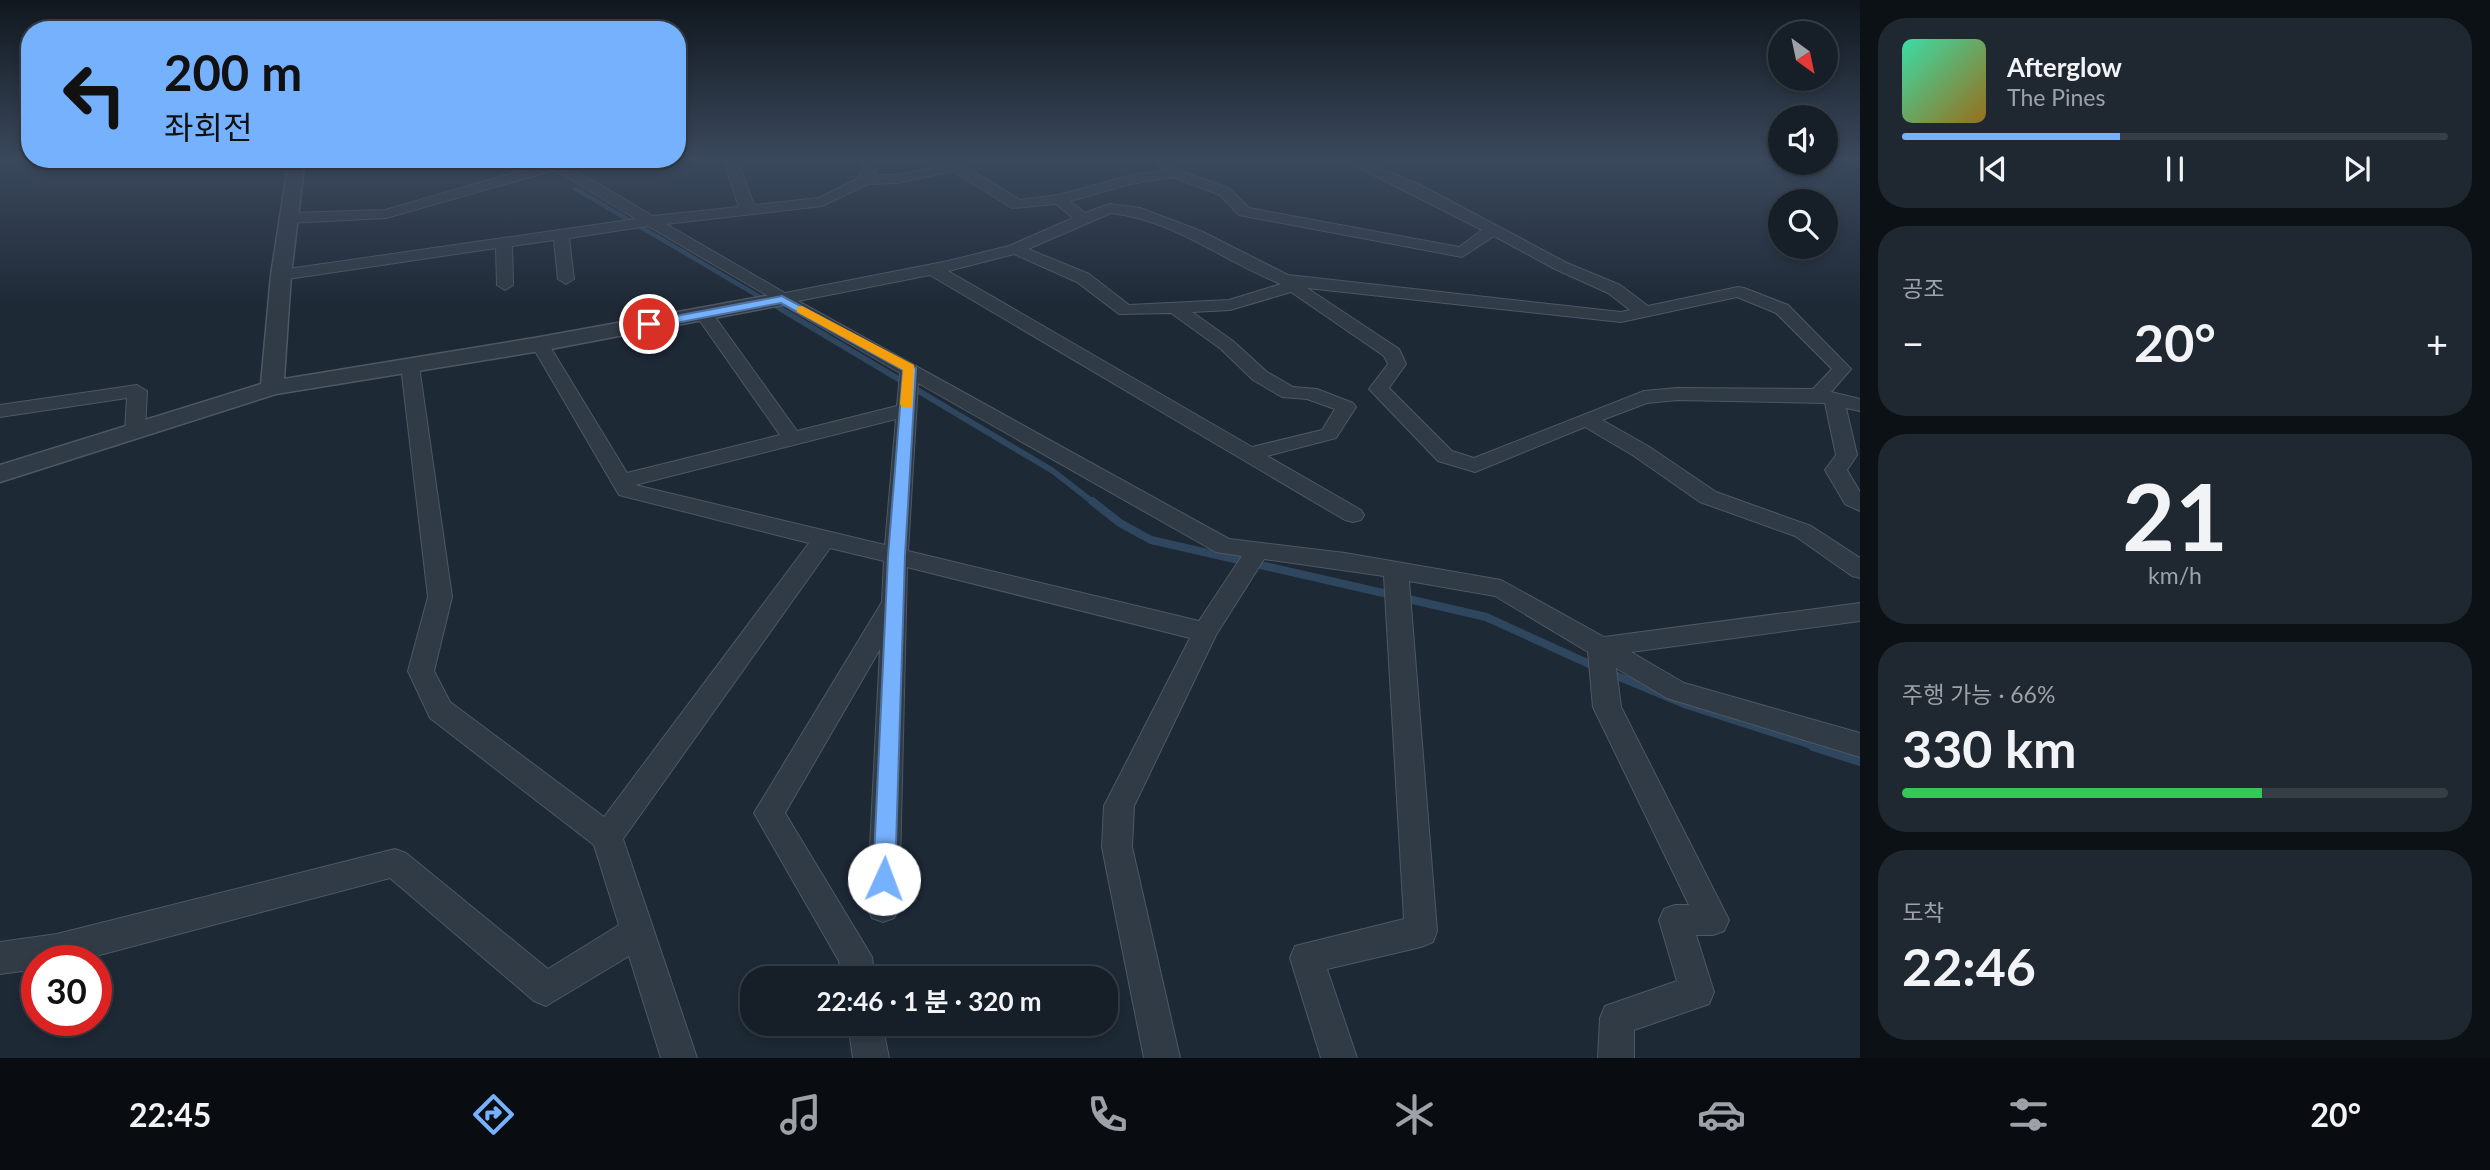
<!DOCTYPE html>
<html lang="ko">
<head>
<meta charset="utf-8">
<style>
  :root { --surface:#161f28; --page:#1f2730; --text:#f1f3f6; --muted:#9ea2a8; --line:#353d45; --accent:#76b1fd }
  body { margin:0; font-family:Lato,"Noto Sans KR",sans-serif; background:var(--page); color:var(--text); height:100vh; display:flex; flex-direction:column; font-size:26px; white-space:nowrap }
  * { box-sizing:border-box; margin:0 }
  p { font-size:23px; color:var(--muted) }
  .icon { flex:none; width:38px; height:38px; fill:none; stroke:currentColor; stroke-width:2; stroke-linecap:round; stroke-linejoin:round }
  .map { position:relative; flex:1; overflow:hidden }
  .drawer { display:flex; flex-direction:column; gap:18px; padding:18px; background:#0c1116; width:630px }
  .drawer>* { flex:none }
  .guide { position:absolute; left:21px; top:21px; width:665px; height:147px; border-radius:28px; box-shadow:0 4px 10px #0003,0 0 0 2px var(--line); background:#76b1fd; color:#111; overflow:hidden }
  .needle { width:46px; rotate:147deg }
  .buttons { position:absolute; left:1768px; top:21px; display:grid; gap:14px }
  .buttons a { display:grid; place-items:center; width:70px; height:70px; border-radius:50%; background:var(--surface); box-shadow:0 4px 10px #0003,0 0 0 2px var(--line); font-size:35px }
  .speed { position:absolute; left:21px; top:945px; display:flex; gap:14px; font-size:35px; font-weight:700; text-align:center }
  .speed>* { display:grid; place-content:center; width:91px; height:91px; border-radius:50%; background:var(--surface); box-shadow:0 4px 10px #0003,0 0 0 2px var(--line); line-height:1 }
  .speed .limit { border:10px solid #d22; background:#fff; color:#111 }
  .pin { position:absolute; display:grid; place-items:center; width:60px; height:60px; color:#fff; margin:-30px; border:4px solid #fff; border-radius:50%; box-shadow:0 2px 7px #0007 }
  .me { position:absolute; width:77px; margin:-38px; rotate:2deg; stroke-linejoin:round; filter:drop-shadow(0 0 5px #0008) }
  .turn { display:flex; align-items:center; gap:24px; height:147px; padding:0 28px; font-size:32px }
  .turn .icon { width:91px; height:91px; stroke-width:2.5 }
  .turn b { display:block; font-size:49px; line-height:60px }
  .big { font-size:52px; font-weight:700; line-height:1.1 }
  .drawer .tile { flex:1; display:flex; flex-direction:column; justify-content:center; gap:10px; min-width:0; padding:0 24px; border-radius:28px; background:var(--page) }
  .drawer .dial { align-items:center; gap:0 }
  .dial b { font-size:91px; line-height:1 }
  .song { display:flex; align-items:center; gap:21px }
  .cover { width:84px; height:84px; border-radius:10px; background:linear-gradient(135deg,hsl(160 70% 55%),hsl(40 70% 35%)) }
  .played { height:7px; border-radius:4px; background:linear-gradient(90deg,var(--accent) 40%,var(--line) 40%) }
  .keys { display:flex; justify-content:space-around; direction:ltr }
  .heat { display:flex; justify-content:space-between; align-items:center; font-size:38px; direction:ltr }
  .charge { height:10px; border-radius:5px; background:linear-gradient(90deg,#34c759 66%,var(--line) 0) }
  .trip { position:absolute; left:740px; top:966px; width:378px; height:70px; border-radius:28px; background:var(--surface); box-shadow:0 4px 10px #0003,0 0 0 2px var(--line); font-weight:700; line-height:70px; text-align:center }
  .menu { display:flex; height:112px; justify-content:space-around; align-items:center; background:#090c10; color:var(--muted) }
  .menu .icon { width:49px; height:49px }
  .menu .selected { color:var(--accent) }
  .menu b { font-size:32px; color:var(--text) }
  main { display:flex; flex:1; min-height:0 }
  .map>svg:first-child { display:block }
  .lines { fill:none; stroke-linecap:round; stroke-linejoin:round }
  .stream-far3 { stroke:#2f465f; stroke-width:4.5 }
  .stream-far2 { stroke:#2f465f; stroke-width:6 }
  .stream-far1 { stroke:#2f465f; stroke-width:8 }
  .stream { stroke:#2f465f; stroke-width:10 }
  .minor-casing { stroke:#4e5865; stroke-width:2 }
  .tertiary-casing { stroke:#4e5865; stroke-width:3 }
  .minor { fill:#313b46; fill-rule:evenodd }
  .tertiary { fill:#313b46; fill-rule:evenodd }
  .route { fill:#76b1fd; stroke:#4d73a4; stroke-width:2 }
  .slow { fill:#f59e0b }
</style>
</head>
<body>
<main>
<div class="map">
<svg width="1860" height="1058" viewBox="0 0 1860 1058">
  <rect width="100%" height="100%" fill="#1e2936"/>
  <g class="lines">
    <path class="stream-far3" d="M576 189 784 311"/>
    <path class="stream-far2" d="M781 309 1053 471 1094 503"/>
    <path class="stream-far1" d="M1092 501 1120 523 1151 540 1392 595
      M1404 598 1486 617 1596 667
      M1610 673 1687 705 1818 747"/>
    <path class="stream" d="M1813 746 1860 761"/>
    <g class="minor-casing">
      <path id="minor" d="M562 159H577L576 164 568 166 653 216 739 207 723 159H737L754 205 819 198 859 178 865 159H879L874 175H897L960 163 1020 200 1058 195 1129 176 1163 170 1152 159H1167L1179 170 1230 189 1249 208 1459 247 1482 230 1342 159H1360L1424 187 1567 263 1620 285 1648 306 1738 287 1744 288 1788 305 1851 369 1831 392 1860 399V411L1846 408 1857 455 1847 470 1860 492V511L1845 504 1825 470 1836 455 1825 403 1677 400 1647 403 1602 420 1648 446 1716 492 1811 526 1860 558V578L1852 576 1795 536 1700 502 1634 456 1585 427 1475 472 1438 461 1369 389 1388 364 1384 356 1291 292 1230 310 1192 312 1233 341 1267 372 1293 387 1317 389 1353 403 1356 407 1336 438 1267 456 1361 510 1364 515 1361 520 1353 522 1345 520 930 275 798 301 1229 539 1345 553 1501 580 1604 637 1860 603V621L1631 652 1684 683 1860 733V757L1667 698 1616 668 1621 707 1729 920 1724 931 1713 935H1696L1714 992 1709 1004 1634 1030V1058H1598L1600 1018 1605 1006 1677 981 1659 920 1664 909 1675 905H1689L1593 707 1588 652 1495 596 1409 581 1437 931 1433 942 1421 947 1327 969 1357 1058H1321L1290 958 1295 946 1404 919 1384 576 1264 559 1216 635 1134 806 1132 847 1180 1058H1144L1102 847 1104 806 1190 638 907 567 899 907 894 918 883 922 872 918 867 907 880 649 785 813 872 957 875 978H841L839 961 754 813 882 602 884 561 830 548 623 839 697 1058H661L629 956 546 1006 534 1001 390 878 77 961H37V969L0 974V942L57 934 395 849 406 853 548 969 619 925 594 845 430 718 408 671 428 597 401 366 410 360 419 366 452 597 434 671 450 702 604 817 809 543 619 495 531 344 540 339 546 340 627 473 780 435 695 314 698 310H710L797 431 897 406 900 373 648 226 569 238 574 279 566 284 558 279 554 240 512 246 513 285 505 290 497 285 496 248 281 280 273 275 281 270 636 219 555 170 386 218 288 223 280 218 288 213 385 210ZM953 171 1012 208 1056 204 1073 218 1009 246 948 261 785 293 666 224 822 206 868 184 897 183ZM1173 177 1220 195 1239 215 1462 257 1494 236 1555 269 1608 293 1630 310 1621 312 1288 275 1201 231 1140 208 1109 204 1085 213 1070 201 1130 184ZM1111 213C1174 220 1223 261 1281 284L1229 300 1129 305 1089 274 1028 249ZM1014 254 1077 282 1119 314 1171 313 1221 349 1253 380 1282 397 1307 399 1335 409 1322 430 1252 447 948 271ZM1307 288 1621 322 1737 297 1776 313 1832 369 1813 389 1677 388 1644 391 1474 458 1452 451 1389 388 1406 364 1399 349ZM918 383 1216 552 1242 556 1199 621 908 551ZM896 419 885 545 635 485Z
        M137 385 147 391 145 431 142 435H128L125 431 127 398 0 417V405Z
        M848 1024H882L889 1058H853Z"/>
    </g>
    <g class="tertiary-casing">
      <path id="tertiary" d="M289 159H305L291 275 284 379 540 337 782 293 789 295 793 299 789 303 782 305 540 351 276 394 0 482V465L261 384 271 275Z"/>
    </g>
    <use href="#minor" class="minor"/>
    <use href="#tertiary" class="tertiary"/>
  </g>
  <linearGradient id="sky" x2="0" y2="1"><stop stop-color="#10171e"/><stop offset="0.52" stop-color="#3b495d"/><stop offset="1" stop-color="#3b495d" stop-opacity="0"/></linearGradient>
  <rect width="1860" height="307" fill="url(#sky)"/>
  <path class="route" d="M782 296 916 368 905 556 895 879 892 886 884 889 876 886 873 879 888 556 903 370 781 303 649 328 643 324 649 321Z"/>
  <path class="slow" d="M802 306 914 365 912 407H902L900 404 903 370 797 312V307Z"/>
</svg>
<div class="buttons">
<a><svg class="needle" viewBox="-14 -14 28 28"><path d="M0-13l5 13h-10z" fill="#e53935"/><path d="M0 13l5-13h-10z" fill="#9ea2a8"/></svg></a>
<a><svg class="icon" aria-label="sound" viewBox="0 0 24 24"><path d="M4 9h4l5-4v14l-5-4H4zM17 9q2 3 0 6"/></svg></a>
<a><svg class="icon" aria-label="search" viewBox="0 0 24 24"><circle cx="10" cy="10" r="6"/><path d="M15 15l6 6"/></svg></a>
</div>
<div class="speed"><div class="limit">30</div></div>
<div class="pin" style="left:649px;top:324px;background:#d93025"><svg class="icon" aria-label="arrive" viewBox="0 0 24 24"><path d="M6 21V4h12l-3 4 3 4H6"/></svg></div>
<svg class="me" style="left:884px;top:879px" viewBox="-20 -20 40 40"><circle r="19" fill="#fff"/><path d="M0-13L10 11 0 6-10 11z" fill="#76b1fd"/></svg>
<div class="trip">22:46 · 1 분 · 320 m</div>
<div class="guide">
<div class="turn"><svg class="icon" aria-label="left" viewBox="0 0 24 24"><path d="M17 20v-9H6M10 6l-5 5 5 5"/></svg><div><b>200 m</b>좌회전</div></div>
</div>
</div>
<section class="drawer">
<div class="tile">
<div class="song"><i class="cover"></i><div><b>Afterglow</b><p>The Pines</p></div></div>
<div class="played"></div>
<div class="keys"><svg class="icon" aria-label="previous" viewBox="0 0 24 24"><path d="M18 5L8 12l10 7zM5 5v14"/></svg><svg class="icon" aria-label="pause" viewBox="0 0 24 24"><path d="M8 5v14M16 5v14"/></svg><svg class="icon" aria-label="next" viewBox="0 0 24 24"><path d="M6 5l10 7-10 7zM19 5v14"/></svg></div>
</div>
<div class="tile"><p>공조</p>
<div class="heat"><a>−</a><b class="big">20°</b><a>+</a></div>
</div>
<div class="tile dial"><b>21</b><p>km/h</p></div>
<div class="tile"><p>주행 가능 · 66%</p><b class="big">330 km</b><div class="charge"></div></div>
<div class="tile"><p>도착</p><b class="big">22:46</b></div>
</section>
</main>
<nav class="menu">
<b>22:45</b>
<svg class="icon selected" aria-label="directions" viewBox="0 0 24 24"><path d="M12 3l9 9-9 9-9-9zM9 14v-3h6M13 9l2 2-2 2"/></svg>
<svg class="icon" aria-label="music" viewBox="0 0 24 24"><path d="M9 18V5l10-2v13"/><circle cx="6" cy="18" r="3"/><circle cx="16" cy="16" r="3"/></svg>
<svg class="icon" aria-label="phone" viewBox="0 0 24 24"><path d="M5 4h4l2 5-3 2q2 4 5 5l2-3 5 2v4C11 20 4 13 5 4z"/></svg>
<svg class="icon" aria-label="climate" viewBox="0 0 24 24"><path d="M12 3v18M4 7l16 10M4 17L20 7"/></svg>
<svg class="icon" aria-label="car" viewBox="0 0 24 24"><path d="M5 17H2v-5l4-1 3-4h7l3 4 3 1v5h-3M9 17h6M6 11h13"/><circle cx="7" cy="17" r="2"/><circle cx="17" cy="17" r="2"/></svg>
<svg class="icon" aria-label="filters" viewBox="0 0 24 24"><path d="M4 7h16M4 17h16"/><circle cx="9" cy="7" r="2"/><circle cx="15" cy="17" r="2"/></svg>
<b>20°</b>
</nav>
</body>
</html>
